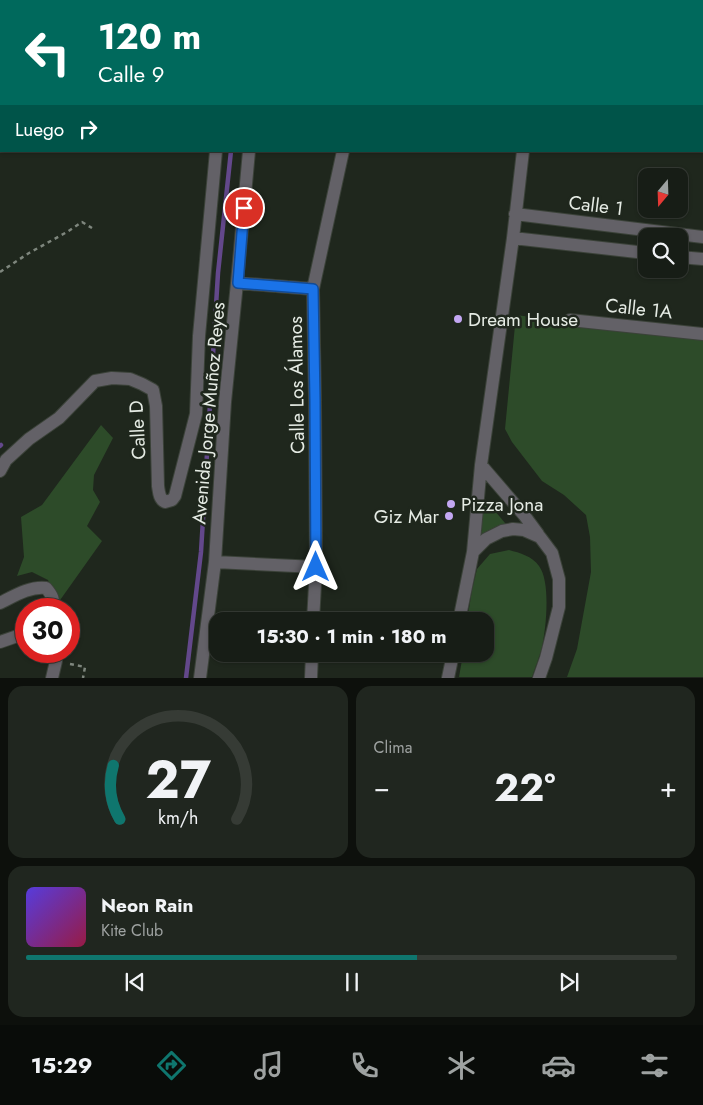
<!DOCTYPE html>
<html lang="es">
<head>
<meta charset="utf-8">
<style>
  :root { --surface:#171d16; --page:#20261f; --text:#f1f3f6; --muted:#9ea2a1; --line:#363b35; --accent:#0f766e }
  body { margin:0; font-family:Jost,sans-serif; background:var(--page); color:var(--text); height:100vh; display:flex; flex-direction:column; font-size:19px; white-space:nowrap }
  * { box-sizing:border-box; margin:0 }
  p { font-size:16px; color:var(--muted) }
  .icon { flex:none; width:28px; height:28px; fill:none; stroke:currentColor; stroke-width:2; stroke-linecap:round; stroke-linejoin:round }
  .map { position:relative; height:678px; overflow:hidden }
  .side { display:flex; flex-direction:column; gap:8px; padding:8px; background:#0d100c; flex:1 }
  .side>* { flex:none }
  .hud { position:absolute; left:0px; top:0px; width:704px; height:152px; box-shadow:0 1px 4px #0004,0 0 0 1px var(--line); background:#00695c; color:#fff; overflow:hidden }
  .needle { width:32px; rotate:199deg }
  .buttons { position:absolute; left:638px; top:168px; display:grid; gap:10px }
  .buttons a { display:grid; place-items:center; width:50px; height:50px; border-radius:10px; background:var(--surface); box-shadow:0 1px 4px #0004,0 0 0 1px var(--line); font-size:25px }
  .speed { position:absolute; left:15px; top:598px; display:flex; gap:10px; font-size:25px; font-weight:700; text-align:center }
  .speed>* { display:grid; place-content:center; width:65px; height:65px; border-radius:50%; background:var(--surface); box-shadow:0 1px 4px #0004,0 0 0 1px var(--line); line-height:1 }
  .speed .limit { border:8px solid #d22; background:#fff; color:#111 }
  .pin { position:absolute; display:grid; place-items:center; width:42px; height:42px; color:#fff; margin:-21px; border:2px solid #fff; border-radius:50%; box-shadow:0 1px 5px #0007 }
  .me { position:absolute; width:55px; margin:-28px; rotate:0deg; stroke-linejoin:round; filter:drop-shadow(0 0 4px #0008) }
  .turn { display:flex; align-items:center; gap:18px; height:105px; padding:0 15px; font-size:22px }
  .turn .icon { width:65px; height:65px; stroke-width:2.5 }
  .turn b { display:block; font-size:35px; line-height:42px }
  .then { display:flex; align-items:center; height:48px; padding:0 15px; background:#0003; gap:10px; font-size:19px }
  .big { font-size:38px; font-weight:700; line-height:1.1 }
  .side .tile { flex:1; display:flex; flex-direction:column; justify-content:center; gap:8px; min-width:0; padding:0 18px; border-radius:15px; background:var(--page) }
  .side .dial { align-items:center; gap:0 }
  .dial svg { height:130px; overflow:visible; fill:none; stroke:var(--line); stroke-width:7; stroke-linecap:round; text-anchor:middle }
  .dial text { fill:var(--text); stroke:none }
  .song { display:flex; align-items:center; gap:15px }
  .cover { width:60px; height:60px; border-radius:8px; background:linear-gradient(135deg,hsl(250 70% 55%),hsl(340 70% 35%)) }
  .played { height:5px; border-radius:2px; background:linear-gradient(90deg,var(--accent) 60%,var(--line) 60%) }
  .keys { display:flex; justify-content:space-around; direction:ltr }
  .heat { display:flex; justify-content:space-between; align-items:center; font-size:28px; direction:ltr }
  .side .tiles { flex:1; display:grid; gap:8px; grid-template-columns:1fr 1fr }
  .tile:last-child { grid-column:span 2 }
  .trip { position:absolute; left:209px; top:612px; width:285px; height:50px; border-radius:15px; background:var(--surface); box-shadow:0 1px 4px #0004,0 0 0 1px var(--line); font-weight:700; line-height:50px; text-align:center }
  .tab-bar { display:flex; height:80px; justify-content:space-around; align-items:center; background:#090c09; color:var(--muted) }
  .tab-bar .icon { width:35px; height:35px }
  .tab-bar .current { color:var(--accent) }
  .tab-bar b { font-size:22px; color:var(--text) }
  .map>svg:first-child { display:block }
  .green { fill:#2d4b29 }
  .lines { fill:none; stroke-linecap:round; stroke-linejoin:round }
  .stream { stroke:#63488b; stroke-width:4.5 }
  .minor-casing { stroke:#3b4239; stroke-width:14 }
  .path { stroke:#7e867d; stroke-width:2.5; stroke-dasharray:4 4; stroke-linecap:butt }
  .minor { stroke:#636167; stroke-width:12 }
  .route-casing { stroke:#114b97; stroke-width:12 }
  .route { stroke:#1a73e8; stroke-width:9 }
  .poi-dot { fill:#c3a7f2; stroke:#1f271d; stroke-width:2 }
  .labels { text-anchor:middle; stroke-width:5; stroke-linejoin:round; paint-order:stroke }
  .street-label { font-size:19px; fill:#e5ebe4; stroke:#1f271d }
  .poi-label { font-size:19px; fill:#e5ebe4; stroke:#1f271d; text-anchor:start }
</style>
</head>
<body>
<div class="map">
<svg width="703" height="678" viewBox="0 0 703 678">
  <rect width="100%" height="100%" fill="#1f271d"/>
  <path class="green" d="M516 315 703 340V677H567L577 649 591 572 590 537 586 515 564 495 542 481 512 442 505 429Z
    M101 425 113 438 94 475 93 490 100 502 87 526 102 541 58 603 48 580 32 572 17 576 24 557 21 517 42 505Z
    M485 499 510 529 479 539Z
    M509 550C520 553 532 556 539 566 551 582 546 629 542 647 539 658 535 668 532 677H459L463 654H485V621H467L472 590 477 569 490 554Z"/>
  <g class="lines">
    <path class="stream" d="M246 1V0
      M0 446 1 445
      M186 678 201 552 218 273 231 151"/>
    <g class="minor-casing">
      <path id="minor" d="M648 0 658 1
        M75 1 77 0
        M232 1V0
        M264 1V0
        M359 1V0
        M542 1V0
        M702 7H703
        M0 17H1
        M702 124H703
        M0 145H1
        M515 214 703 237
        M513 238 646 253
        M679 257 703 259
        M237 283 313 289
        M570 320 703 334
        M481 465 524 515 538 534
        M0 471 6 460 29 439 59 418 95 381 112 378 130 379 142 384 153 390 156 406 158 486C159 492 159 499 165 502L172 500 175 496 196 414 199 336 216 151
        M473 552 481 465 513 238 523 151
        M215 562 316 567
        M0 603C14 596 30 586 46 588 52 595 55 600 52 609
        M313 621 316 567 315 400 313 289 343 151
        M459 621 473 552 486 539 502 531 513 529 524 530 540 537 552 553 559 579V607L546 658 539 678
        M0 642 26 633
        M52 678 56 661V651
        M200 678 215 562 225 402 237 283 249 151
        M311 678 312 654
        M448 678 453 654"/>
    </g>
    <path class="path" d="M0 272 29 253 67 232 82 222 92 228
      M70 664 85 667 83 678"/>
    <use href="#minor" class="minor"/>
  </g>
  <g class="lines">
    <g class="route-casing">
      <path id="route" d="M244 208 238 283 313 289 315 400 316 567"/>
    </g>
    <use href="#route" class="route"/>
  </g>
  <g class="poi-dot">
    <circle cx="458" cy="319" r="5"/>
    <circle cx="451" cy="504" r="5"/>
    <circle cx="449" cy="516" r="5"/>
  </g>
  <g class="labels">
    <g class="street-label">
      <text transform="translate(596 205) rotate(7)" y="7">Calle 1</text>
      <text transform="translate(639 308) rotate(6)" y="7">Calle 1A</text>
      <text transform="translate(296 385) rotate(-91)" y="7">Calle Los Álamos</text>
      <text transform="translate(208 413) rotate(-85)" y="7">Avenida Jorge Muñoz Reyes</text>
      <text transform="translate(137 430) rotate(-93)" y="7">Calle D</text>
    </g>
    <g class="poi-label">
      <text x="468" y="326">Dream House</text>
      <text x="461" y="511">Pizza Jona</text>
      <text x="439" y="523" text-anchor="end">Giz Mar</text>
    </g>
  </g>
</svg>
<div class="buttons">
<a><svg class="needle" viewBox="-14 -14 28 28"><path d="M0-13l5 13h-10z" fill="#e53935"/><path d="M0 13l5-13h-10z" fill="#9ea2a1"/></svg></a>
<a><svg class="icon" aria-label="search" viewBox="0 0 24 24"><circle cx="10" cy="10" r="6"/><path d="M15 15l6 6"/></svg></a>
</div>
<div class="speed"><div class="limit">30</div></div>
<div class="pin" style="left:244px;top:208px;background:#d93025"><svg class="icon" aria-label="arrive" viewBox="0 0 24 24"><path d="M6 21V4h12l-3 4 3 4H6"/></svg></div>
<svg class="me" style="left:316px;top:567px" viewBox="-20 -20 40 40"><path d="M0-17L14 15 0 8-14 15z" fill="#1a73e8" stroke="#fff" stroke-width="4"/></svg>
<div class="trip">15:30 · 1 min · 180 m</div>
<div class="hud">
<div class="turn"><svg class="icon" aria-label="left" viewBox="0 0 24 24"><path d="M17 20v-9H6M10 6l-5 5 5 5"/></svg><div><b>120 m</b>Calle 9</div></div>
<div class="then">Luego<svg class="icon" aria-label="right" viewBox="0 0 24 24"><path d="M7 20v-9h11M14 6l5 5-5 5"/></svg></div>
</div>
</div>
<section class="side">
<div class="tiles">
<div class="tile dial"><svg viewBox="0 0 100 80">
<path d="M14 69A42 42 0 1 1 86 69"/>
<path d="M14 69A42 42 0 0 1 10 36" stroke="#0f766e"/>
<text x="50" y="56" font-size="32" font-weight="700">27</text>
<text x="50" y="72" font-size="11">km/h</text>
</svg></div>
<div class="tile"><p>Clima</p>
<div class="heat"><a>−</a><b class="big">22°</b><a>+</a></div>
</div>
<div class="tile">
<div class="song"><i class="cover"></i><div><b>Neon Rain</b><p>Kite Club</p></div></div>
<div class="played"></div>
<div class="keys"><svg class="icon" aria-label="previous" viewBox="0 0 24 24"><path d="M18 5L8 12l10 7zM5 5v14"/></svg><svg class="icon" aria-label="pause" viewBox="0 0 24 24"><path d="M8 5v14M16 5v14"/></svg><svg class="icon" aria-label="next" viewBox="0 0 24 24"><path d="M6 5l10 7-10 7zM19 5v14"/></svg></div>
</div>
</div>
</section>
<nav class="tab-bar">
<b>15:29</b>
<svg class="icon current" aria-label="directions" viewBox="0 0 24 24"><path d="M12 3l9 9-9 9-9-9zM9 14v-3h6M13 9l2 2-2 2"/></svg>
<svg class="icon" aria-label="music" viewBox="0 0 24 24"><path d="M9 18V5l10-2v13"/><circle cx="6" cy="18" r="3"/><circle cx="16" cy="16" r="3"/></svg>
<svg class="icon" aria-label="phone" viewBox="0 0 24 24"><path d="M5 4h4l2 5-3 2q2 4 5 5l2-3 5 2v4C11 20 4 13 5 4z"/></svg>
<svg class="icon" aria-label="climate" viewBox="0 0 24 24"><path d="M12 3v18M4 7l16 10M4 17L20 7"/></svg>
<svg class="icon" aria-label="car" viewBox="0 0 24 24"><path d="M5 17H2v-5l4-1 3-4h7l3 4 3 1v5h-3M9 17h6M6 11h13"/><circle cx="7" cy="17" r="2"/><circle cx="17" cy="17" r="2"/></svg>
<svg class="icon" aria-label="filters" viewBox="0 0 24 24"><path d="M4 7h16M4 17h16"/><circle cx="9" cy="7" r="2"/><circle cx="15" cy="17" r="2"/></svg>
</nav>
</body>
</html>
